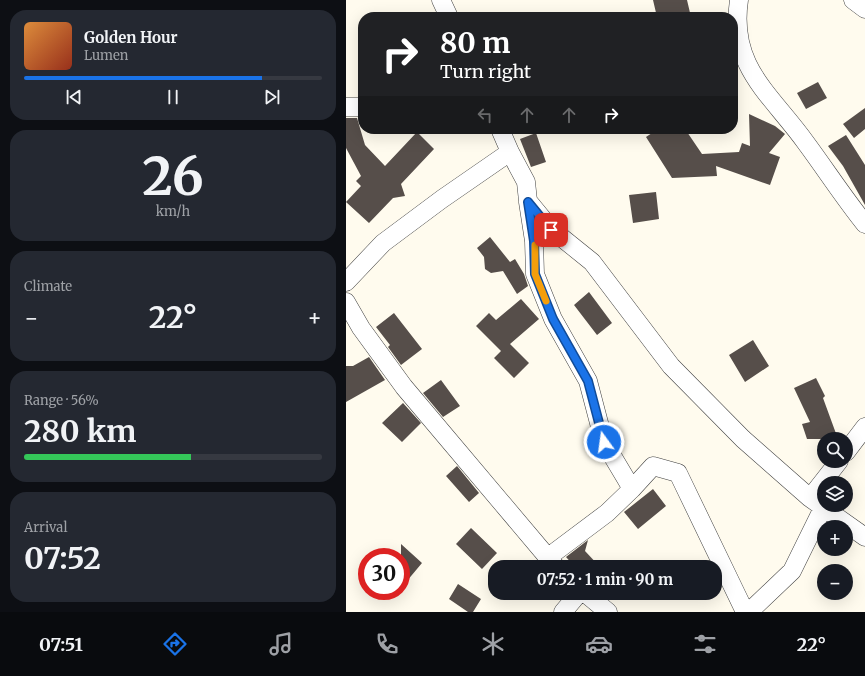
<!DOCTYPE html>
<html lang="en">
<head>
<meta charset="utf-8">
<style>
  :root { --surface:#171b24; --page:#242831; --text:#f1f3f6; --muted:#9ea1a6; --line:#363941; --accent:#1a73e8 }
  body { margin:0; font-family:Merriweather,serif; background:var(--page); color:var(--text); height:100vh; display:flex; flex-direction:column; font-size:15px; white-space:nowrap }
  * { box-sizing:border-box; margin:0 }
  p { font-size:13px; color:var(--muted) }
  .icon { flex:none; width:22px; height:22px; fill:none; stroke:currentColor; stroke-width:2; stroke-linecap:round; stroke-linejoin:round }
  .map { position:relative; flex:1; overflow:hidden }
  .details { display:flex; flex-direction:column; gap:10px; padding:10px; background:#0d0f14; width:346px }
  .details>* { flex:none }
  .guide { position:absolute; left:12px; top:12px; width:380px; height:122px; border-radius:16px; box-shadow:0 4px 16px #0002; background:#202124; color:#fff; overflow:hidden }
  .fabs { position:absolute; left:471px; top:432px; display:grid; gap:8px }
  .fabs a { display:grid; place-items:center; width:36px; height:36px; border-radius:50%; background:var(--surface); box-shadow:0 4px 16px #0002; font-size:20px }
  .speed { position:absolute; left:12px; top:548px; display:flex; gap:8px; font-size:20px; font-weight:700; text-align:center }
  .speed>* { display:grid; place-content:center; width:52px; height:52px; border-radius:50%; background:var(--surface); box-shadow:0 4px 16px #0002; line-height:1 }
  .speed .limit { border:6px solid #d22; background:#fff; color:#111 }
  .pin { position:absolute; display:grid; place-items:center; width:34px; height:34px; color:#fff; margin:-17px; border-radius:8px; box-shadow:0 2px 6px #0006 }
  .me { position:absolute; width:44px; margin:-22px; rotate:346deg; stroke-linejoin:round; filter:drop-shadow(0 0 3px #0008) }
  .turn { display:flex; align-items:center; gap:14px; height:84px; padding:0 16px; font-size:18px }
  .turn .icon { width:52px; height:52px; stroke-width:2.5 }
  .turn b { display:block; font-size:28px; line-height:34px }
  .lanes { display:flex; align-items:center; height:38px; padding:0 16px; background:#0003; justify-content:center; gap:20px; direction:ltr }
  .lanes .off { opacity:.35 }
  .big { font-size:30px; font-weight:700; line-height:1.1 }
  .details .card { flex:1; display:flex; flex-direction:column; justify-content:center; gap:6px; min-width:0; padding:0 14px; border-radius:16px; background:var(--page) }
  .details .dial { align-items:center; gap:0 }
  .dial b { font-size:52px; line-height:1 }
  .song { display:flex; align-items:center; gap:12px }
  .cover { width:48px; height:48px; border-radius:6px; background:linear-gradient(135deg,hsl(30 70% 55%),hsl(10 70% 35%)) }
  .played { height:4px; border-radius:2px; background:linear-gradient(90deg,var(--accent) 80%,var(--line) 80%) }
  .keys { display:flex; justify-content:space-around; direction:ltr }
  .heat { display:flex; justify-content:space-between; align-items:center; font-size:22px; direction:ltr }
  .charge { height:6px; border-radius:3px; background:linear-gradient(90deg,#34c759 56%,var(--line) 0) }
  .trip { position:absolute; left:142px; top:560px; width:234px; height:40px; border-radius:16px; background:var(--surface); box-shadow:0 4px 16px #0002; font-weight:700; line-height:40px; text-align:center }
  .dock { display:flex; height:64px; justify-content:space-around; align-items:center; background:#090b0e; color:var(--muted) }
  .dock .icon { width:28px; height:28px }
  .dock .current { color:var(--accent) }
  .dock b { font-size:18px; color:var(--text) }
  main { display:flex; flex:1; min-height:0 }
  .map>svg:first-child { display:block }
  .building { fill:#564e4a }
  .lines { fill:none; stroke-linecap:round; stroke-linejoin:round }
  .minor-casing { stroke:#404040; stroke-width:19 }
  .minor { stroke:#fff; stroke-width:18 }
  .route-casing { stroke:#114b97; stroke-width:10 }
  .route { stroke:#1a73e8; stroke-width:7 }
  .slow { stroke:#f59e0b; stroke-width:7 }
</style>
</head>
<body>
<main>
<section class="details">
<div class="card">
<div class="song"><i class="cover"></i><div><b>Golden Hour</b><p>Lumen</p></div></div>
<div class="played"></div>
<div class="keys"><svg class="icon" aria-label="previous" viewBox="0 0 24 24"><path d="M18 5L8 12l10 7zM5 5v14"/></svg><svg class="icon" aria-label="pause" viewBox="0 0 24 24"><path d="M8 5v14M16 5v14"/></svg><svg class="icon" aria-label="next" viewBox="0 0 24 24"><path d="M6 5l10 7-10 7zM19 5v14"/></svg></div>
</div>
<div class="card dial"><b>26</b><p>km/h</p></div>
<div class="card"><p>Climate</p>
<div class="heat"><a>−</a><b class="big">22°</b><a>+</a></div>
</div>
<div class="card"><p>Range · 56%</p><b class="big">280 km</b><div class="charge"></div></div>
<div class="card"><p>Arrival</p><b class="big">07:52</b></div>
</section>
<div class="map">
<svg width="519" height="612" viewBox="0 0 519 612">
  <rect width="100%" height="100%" fill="#fffbee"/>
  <path class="building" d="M307 0H341L345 17H311Z
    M472 82 481 98 460 109 451 93Z
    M519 108V129L508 138 497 124Z
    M403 114 429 126 439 134 423 153 434 157 424 185 370 166 371 176 326 178 300 137 312 129H339L356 154 393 152 396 143 404 146Z
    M0 118H11L19 145 39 166 71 132 88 149 55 184 59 196 47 198 23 223 0 202 15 186 10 181 15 176 0 148Z
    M190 133 200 162 185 167 174 139Z
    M500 135 519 165V205L497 166 482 146Z
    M310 192 313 219 287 223 283 195Z
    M144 237 164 262 169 259 178 274 182 286 171 294 157 271 145 273 139 269 138 257 131 248Z
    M243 292 266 323 251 335 228 305Z
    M175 299 193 319 164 344 183 363 168 378 148 358 155 351 130 326 143 313 150 320Z
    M48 313 76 349 55 365 42 347 44 345 30 327Z
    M407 340 423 366 399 382 383 355Z
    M23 357 39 380 0 402V366H7Z
    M470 378 479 396 477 398 492 439H461L456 424 464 422 448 388Z
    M95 380 114 406 97 417 77 393Z
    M57 403 75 423 56 442 36 423Z
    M111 466 133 493 123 502 100 476Z
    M307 489 320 506 292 529 278 512Z
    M125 528 151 553 136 569 110 544Z
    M242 540 239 551 254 567H229L220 557Z
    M55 544 76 563 55 588Z
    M112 584 135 599 127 612H122L103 599Z"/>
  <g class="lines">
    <g class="minor-casing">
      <path id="minor" d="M95 0 103 17
        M393 0C383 67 425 94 460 143 480 170 498 198 519 224
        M507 0 519 9
        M0 107H17
        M154 129 164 152 180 182 182 201 205 229 246 262 325 366 397 439 464 498 519 537
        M182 202 188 241 189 274 207 319 242 381 258 442 286 489 261 513 201 558
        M0 282 37 243 96 199 164 152
        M0 302 15 328 58 387 209 566
        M500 452 519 427
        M286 489 307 466 332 473 399 612
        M464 498 493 461
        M239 593 262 612
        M217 612 233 593
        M403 612 446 571 477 508"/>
    </g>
    <use href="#minor" class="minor"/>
  </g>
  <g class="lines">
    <g class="route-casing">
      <path id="route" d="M205 230 182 202 188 241 189 274 207 319 242 381 258 442"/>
    </g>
    <use href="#route" class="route"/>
    <path class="slow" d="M189 245V274L200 301"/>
  </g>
</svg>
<div class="fabs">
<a><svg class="icon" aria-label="search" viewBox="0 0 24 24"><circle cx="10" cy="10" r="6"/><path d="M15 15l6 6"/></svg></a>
<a><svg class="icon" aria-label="layers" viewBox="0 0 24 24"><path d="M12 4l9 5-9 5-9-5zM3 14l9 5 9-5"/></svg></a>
<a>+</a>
<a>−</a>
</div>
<div class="speed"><div class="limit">30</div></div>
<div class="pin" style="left:205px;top:230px;background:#d93025"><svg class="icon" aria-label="arrive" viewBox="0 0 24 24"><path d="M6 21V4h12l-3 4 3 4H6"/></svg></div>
<svg class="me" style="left:258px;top:442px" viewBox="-20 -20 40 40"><circle r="17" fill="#1a73e8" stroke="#fff" stroke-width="3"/><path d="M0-11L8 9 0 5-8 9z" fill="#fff"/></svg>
<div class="trip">07:52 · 1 min · 90 m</div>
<div class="guide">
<div class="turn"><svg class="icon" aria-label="right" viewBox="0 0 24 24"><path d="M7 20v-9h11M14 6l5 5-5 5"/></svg><div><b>80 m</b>Turn right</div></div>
<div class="lanes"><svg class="icon off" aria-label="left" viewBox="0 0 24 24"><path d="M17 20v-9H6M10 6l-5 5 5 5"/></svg><svg class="icon off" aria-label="ahead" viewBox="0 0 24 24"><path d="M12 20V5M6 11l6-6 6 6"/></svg><svg class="icon off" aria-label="ahead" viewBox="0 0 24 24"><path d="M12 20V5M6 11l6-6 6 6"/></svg><svg class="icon" aria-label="right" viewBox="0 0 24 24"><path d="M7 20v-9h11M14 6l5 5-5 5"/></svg></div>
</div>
</div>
</main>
<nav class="dock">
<b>07:51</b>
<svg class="icon current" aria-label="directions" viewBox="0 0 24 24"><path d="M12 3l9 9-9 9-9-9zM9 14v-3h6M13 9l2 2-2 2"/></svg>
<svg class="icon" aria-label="music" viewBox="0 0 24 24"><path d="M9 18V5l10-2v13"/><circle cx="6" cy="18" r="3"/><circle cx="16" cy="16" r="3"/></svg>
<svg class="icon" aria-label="phone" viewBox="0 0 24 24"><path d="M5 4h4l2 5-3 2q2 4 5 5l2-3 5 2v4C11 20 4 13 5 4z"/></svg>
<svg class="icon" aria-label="climate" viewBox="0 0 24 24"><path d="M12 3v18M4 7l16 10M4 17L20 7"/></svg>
<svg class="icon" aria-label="car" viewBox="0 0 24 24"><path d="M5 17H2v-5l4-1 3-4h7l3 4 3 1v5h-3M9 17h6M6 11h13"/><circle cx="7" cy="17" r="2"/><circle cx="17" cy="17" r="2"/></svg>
<svg class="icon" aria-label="filters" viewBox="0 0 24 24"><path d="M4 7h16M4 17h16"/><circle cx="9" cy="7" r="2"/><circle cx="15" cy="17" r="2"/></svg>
<b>22°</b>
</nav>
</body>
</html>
